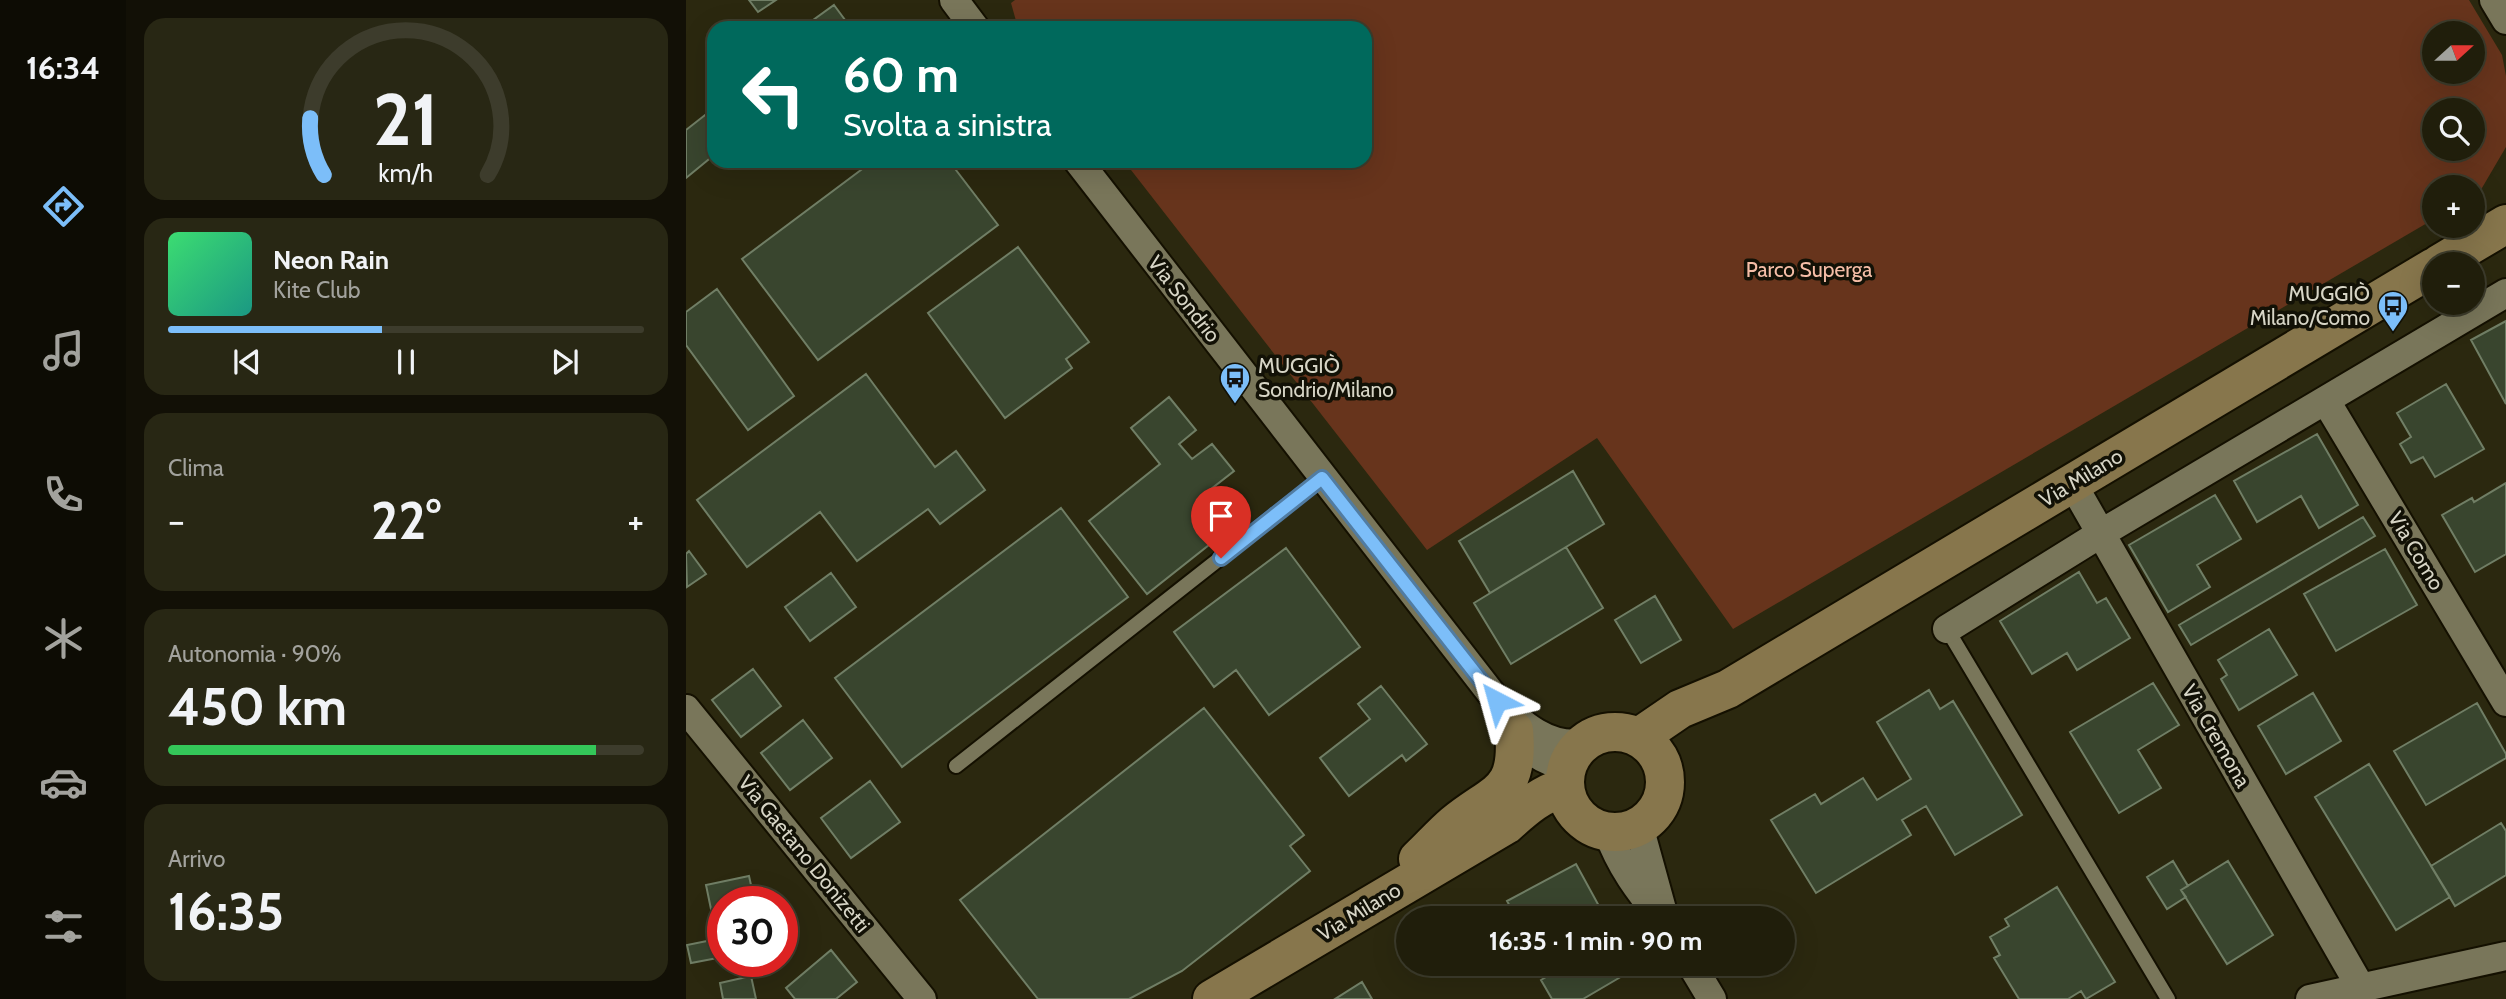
<!DOCTYPE html>
<html lang="it">
<head>
<meta charset="utf-8">
<style>
  :root { --surface:#201e0b; --page:#282714; --text:#f1f3f6; --muted:#a2a29d; --line:#3d3c2c; --accent:#7cbef9 }
  body { margin:0; font-family:Cabin,sans-serif; background:var(--page); color:var(--text); height:100vh; display:flex; flex-direction:column; font-size:26px; white-space:nowrap }
  * { box-sizing:border-box; margin:0 }
  p { font-size:23px; color:var(--muted) }
  .icon { flex:none; width:38px; height:38px; fill:none; stroke:currentColor; stroke-width:2; stroke-linecap:round; stroke-linejoin:round }
  .map { position:relative; flex:1; overflow:hidden }
  .panel { display:flex; flex-direction:column; gap:18px; padding:18px; background:#121006; width:560px }
  .panel>* { flex:none }
  .banner { position:absolute; left:21px; top:21px; width:665px; height:147px; border-radius:21px; box-shadow:0 7px 28px #0002,0 0 0 2px var(--line); background:#00695c; color:#fff; overflow:hidden }
  .needle { width:46px; rotate:69deg }
  .tools { position:absolute; left:1736px; top:21px; display:grid; gap:14px }
  .tools a { display:grid; place-items:center; width:63px; height:63px; border-radius:50%; background:var(--surface); box-shadow:0 7px 28px #0002,0 0 0 2px var(--line); font-size:35px }
  .speed { position:absolute; left:21px; top:886px; display:flex; gap:14px; font-size:35px; font-weight:700; text-align:center }
  .speed>* { display:grid; place-content:center; width:91px; height:91px; border-radius:50%; background:var(--surface); box-shadow:0 7px 28px #0002,0 0 0 2px var(--line); line-height:1 }
  .speed .limit { border:10px solid #d22; background:#fff; color:#111 }
  .pin { position:absolute; display:grid; place-items:center; width:60px; height:60px; color:#fff; margin:-72px -30px; border-radius:50% 50% 50% 0; rotate:-45deg; box-shadow:0 0 7px #0007 }
  .pin .icon { rotate:45deg }
  .me { position:absolute; width:77px; margin:-38px; rotate:321deg; stroke-linejoin:round; filter:drop-shadow(0 0 5px #0008) }
  .turn { display:flex; align-items:center; gap:24px; height:147px; padding:0 21px; font-size:32px }
  .turn .icon { width:91px; height:91px; stroke-width:2.5 }
  .turn b { display:block; font-size:49px; line-height:60px }
  .big { font-size:52px; font-weight:700; line-height:1.1 }
  .panel .card { flex:1; display:flex; flex-direction:column; justify-content:center; gap:10px; min-width:0; padding:0 24px; border-radius:21px; background:var(--page) }
  .panel .dial { align-items:center; gap:0 }
  .dial svg { height:182px; overflow:visible; fill:none; stroke:var(--line); stroke-width:7; stroke-linecap:round; text-anchor:middle }
  .dial text { fill:var(--text); stroke:none }
  .song { display:flex; align-items:center; gap:21px }
  .cover { width:84px; height:84px; border-radius:10px; background:linear-gradient(135deg,hsl(140 70% 55%),hsl(170 70% 35%)) }
  .played { height:7px; border-radius:4px; background:linear-gradient(90deg,var(--accent) 45%,var(--line) 45%) }
  .keys { display:flex; justify-content:space-around; direction:ltr }
  .heat { display:flex; justify-content:space-between; align-items:center; font-size:38px; direction:ltr }
  .charge { height:10px; border-radius:5px; background:linear-gradient(90deg,#34c759 90%,var(--line) 0) }
  .trip { position:absolute; left:710px; top:906px; width:399px; height:70px; border-radius:35px; background:var(--surface); box-shadow:0 7px 28px #0002,0 0 0 2px var(--line); font-weight:700; line-height:70px; text-align:center }
  main { display:flex; flex:1; min-height:0 }
  .tab-bar { display:flex; flex-direction:column; width:126px; justify-content:space-around; align-items:center; background:#0d0c04; color:var(--muted) }
  .tab-bar .icon { width:49px; height:49px }
  .tab-bar .current { color:var(--accent) }
  .tab-bar b { font-size:32px; color:var(--text) }
  .map>svg:first-child { display:block }
  .green { fill:#67341c; fill-rule:evenodd }
  .building { fill:#39452e; stroke:#707e65; stroke-width:2 }
  .lines { fill:none; stroke-linecap:round; stroke-linejoin:round }
  .lane-casing { stroke:#141000; stroke-width:18 }
  .street-casing { stroke:#141000; stroke-width:32 }
  .secondary-casing { stroke:#141000; stroke-width:42 }
  .lane { stroke:#79765a; stroke-width:14 }
  .street { stroke:#79765a; stroke-width:28 }
  .secondary { stroke:#87764c; stroke-width:38 }
  .route-casing { stroke:#517ca2; stroke-width:18 }
  .route { stroke:#7cbef9; stroke-width:12 }
  .labels { text-anchor:middle; stroke-width:7; stroke-linejoin:round; paint-order:stroke }
  .park-label { font-size:21px; fill:#f6bea7; stroke:#121106 }
  .poi-label { font-size:21px; fill:#d7d5c6; stroke:#121106; text-anchor:end }
  .street-label { font-size:21px; fill:#d7d5c6; stroke:#121106 }
</style>
</head>
<body>
<main>
<nav class="tab-bar">
<b>16:34</b>
<svg class="icon current" aria-label="directions" viewBox="0 0 24 24"><path d="M12 3l9 9-9 9-9-9zM9 14v-3h6M13 9l2 2-2 2"/></svg>
<svg class="icon" aria-label="music" viewBox="0 0 24 24"><path d="M9 18V5l10-2v13"/><circle cx="6" cy="18" r="3"/><circle cx="16" cy="16" r="3"/></svg>
<svg class="icon" aria-label="phone" viewBox="0 0 24 24"><path d="M5 4h4l2 5-3 2q2 4 5 5l2-3 5 2v4C11 20 4 13 5 4z"/></svg>
<svg class="icon" aria-label="climate" viewBox="0 0 24 24"><path d="M12 3v18M4 7l16 10M4 17L20 7"/></svg>
<svg class="icon" aria-label="car" viewBox="0 0 24 24"><path d="M5 17H2v-5l4-1 3-4h7l3 4 3 1v5h-3M9 17h6M6 11h13"/><circle cx="7" cy="17" r="2"/><circle cx="17" cy="17" r="2"/></svg>
<svg class="icon" aria-label="filters" viewBox="0 0 24 24"><path d="M4 7h16M4 17h16"/><circle cx="9" cy="7" r="2"/><circle cx="15" cy="17" r="2"/></svg>
</nav>
<section class="panel">
<div class="card dial"><svg viewBox="0 0 100 80">
<path d="M14 69A42 42 0 1 1 86 69"/>
<path d="M14 69A42 42 0 0 1 8 44" stroke="#7cbef9"/>
<text x="50" y="56" font-size="32" font-weight="700">21</text>
<text x="50" y="72" font-size="11">km/h</text>
</svg></div>
<div class="card">
<div class="song"><i class="cover"></i><div><b>Neon Rain</b><p>Kite Club</p></div></div>
<div class="played"></div>
<div class="keys"><svg class="icon" aria-label="previous" viewBox="0 0 24 24"><path d="M18 5L8 12l10 7zM5 5v14"/></svg><svg class="icon" aria-label="pause" viewBox="0 0 24 24"><path d="M8 5v14M16 5v14"/></svg><svg class="icon" aria-label="next" viewBox="0 0 24 24"><path d="M6 5l10 7-10 7zM19 5v14"/></svg></div>
</div>
<div class="card"><p>Clima</p>
<div class="heat"><a>−</a><b class="big">22°</b><a>+</a></div>
</div>
<div class="card"><p>Autonomia · 90%</p><b class="big">450 km</b><div class="charge"></div></div>
<div class="card"><p>Arrivo</p><b class="big">16:35</b></div>
</section>
<div class="map">
<svg width="1820" height="999" viewBox="0 0 1820 999">
  <rect width="100%" height="100%" fill="#2b280f"/>
  <path class="green" d="M329 0H1783L1816 55 1820 76V147L1793 193 1787 196V187H1748V219L1047 629 911 438 741 550 438 161H679V28H332L325 3ZM1748 33H1787V72H1748ZM1748 110H1787V149H1748Z"/>
  <path class="building" d="M63 0H90L72 12Z
    M148 5 165 28H116Z
    M28 108V155L0 178V130Z
    M187 161H263L312 225 132 360 56 259Z
    M332 247 403 342 380 359 386 368 319 418 242 313Z
    M31 289 108 396 62 430 0 345V312Z
    M1820 321V404L1785 340Z
    M180 374 249 467 270 451 299 490 254 524 242 509 171 561 134 512 61 567 11 500Z
    M1760 384 1798 449 1749 477 1737 457 1725 463 1714 444 1725 437 1711 413Z
    M483 397 510 430 493 444 506 459 526 444 548 471 511 500 538 533 461 594 403 521 474 464 445 428Z
    M1631 434 1672 505 1633 528 1615 496 1571 522 1548 481Z
    M887 471 918 524 804 593 773 541Z
    M1820 483V554L1789 572 1756 515 1786 498 1788 502Z
    M1529 495 1555 539 1511 565 1524 587 1482 612 1443 545Z
    M375 508 442 597 216 767 149 678Z
    M1677 517 1689 536 1505 645 1493 625Z
    M880 547 917 608 825 664 788 603Z
    M600 548 674 647 583 715 550 670 528 687 488 632Z
    M1699 549 1731 605 1650 651 1618 594Z
    M3 551 20 574 1 587 0 554Z
    M1393 572 1411 603 1420 598 1444 638 1391 670 1381 653 1346 674 1314 621Z
    M145 573 170 607 124 641 99 607Z
    M969 596 995 640 955 663 929 620Z
    M1583 629 1611 675 1553 710 1535 679 1541 675 1532 660Z
    M67 669 95 706 55 737 26 700Z
    M1467 683 1493 725 1452 750 1475 788 1433 813 1384 732Z
    M695 686 741 744 720 761 716 755 663 796 634 758 684 719 672 704Z
    M1243 690 1254 709 1267 701 1336 815 1269 855 1240 806 1216 820 1225 835 1130 893 1085 820 1129 794 1135 804 1177 778 1191 800 1225 779 1191 722Z
    M1627 693 1655 741 1600 774 1572 726Z
    M1791 703 1820 754V758L1740 805 1708 751Z
    M518 708 618 835 604 846 624 871 496 971 443 999H352L274 900Z
    M117 720 146 758 104 790 75 753Z
    M1683 764 1764 897 1710 930 1629 797Z
    M184 781 214 822 165 858 135 818Z
    M1815 823 1820 831V875L1769 906 1745 866Z
    M1487 861 1502 886 1495 890 1500 897 1481 909 1461 877Z
    M1542 861 1587 935 1541 964 1495 890Z
    M890 864 919 917 831 919 821 901Z
    M63 876 67 894 72 893 73 901H37V942L32 943 20 885Z
    M1371 887 1429 982 1400 999 1395 991 1382 999H1333L1308 958 1314 955 1304 937 1323 926 1319 919Z
    M31 939 32 943H36L37 957 5 963 1 945Z
    M145 950 171 982 150 999H109L100 988Z
    M882 964H931L938 975 897 999H866L855 980Z
    M65 976 70 999H37L34 983Z
    M676 982 686 999H649Z"/>
  <g class="lines">
    <g class="lane-casing">
      <path id="lane" d="M1261 629 1482 999
        M270 766 636 478"/>
    </g>
    <g class="street-casing">
      <path id="street" d="M268 0 289 28
        M1808 0 1820 20
        M392 161 811 701C835 724 863 749 898 743
        M1640 401 1820 702
        M1386 483 1675 988
        M1261 629 1414 534 1820 293
        M0 709 236 999
        M829 731C843 751 856 761 881 766
        M953 826 977 913
        M922 832C934 866 953 891 976 919
        M1005 964 1026 999
        M1624 999 1820 956"/>
    </g>
    <g class="secondary-casing">
      <path id="secondary" d="M1753 264 1820 224
        M879 782a50 50 0 1 1 100 0a50 50 0 1 1-100 0Z
        M953 737 994 709 1042 689 1748 267
        M732 859C744 848 755 835 768 824 809 790 834 795 828 730
        M526 999 820 825C839 808 855 794 879 787"/>
    </g>
    <use href="#lane" class="lane"/>
    <use href="#street" class="street"/>
    <use href="#secondary" class="secondary"/>
  </g>
  <g class="lines">
    <g class="route-casing">
      <path id="route" d="M535 558 636 478 811 701"/>
    </g>
    <use href="#route" class="route"/>
  </g>
  <defs>
    <g id="bus-pin" transform="scale(1.575)"><path d="M0 17L-7.5 6A9.5 9.5 0 1 1 7.5 6Z" fill="#7cbef9" stroke="#121106"/><path d="M-5-6H5V4H4V6H2V4H-2V6H-4V4H-5ZM-3.5-4V0h7V-4ZM-3.5 1.2v1.5H-2V1.2ZM2 1.2v1.5H3.5V1.2Z" fill="#111"/></g>
  </defs>
  <g fill-rule="evenodd">
    <use href="#bus-pin" x="1707" y="306"/>
    <use href="#bus-pin" x="549" y="378"/>
  </g>
  <g class="labels">
    <g class="park-label">
      <text x="1123" y="277">Parco Superga</text>
    </g>
    <g class="poi-label">
      <text x="1684" y="301">MUGGIÒ<tspan x="1684" dy="24">Milano/Como</tspan></text>
      <text x="572" y="373" text-anchor="start">MUGGIÒ<tspan x="572" dy="24">Sondrio/Milano</tspan></text>
    </g>
    <g class="street-label">
      <text transform="translate(498 299) rotate(52)" y="7">Via Sondrio</text>
      <text transform="translate(1395 478) rotate(-31)" y="7">Via Milano</text>
      <text transform="translate(1730 551) rotate(59)" y="7">Via Como</text>
      <text transform="translate(1530 736) rotate(60)" y="7">Via Cremona</text>
      <text transform="translate(118 854) rotate(51)" y="7">Via Gaetano Donizetti</text>
      <text transform="translate(673 912) rotate(-31)" y="7">Via Milano</text>
    </g>
  </g>
</svg>
<div class="tools">
<a><svg class="needle" viewBox="-14 -14 28 28"><path d="M0-13l5 13h-10z" fill="#e53935"/><path d="M0 13l5-13h-10z" fill="#a2a29d"/></svg></a>
<a><svg class="icon" aria-label="search" viewBox="0 0 24 24"><circle cx="10" cy="10" r="6"/><path d="M15 15l6 6"/></svg></a>
<a>+</a>
<a>−</a>
</div>
<div class="speed"><div class="limit">30</div></div>
<div class="pin" style="left:535px;top:558px;background:#d93025"><svg class="icon" aria-label="arrive" viewBox="0 0 24 24"><path d="M6 21V4h12l-3 4 3 4H6"/></svg></div>
<svg class="me" style="left:811px;top:701px" viewBox="-20 -20 40 40"><path d="M0-17L14 15 0 8-14 15z" fill="#7cbef9" stroke="#fff" stroke-width="4"/></svg>
<div class="trip">16:35 · 1 min · 90 m</div>
<div class="banner">
<div class="turn"><svg class="icon" aria-label="left" viewBox="0 0 24 24"><path d="M17 20v-9H6M10 6l-5 5 5 5"/></svg><div><b>60 m</b>Svolta a sinistra</div></div>
</div>
</div>
</main>
</body>
</html>
